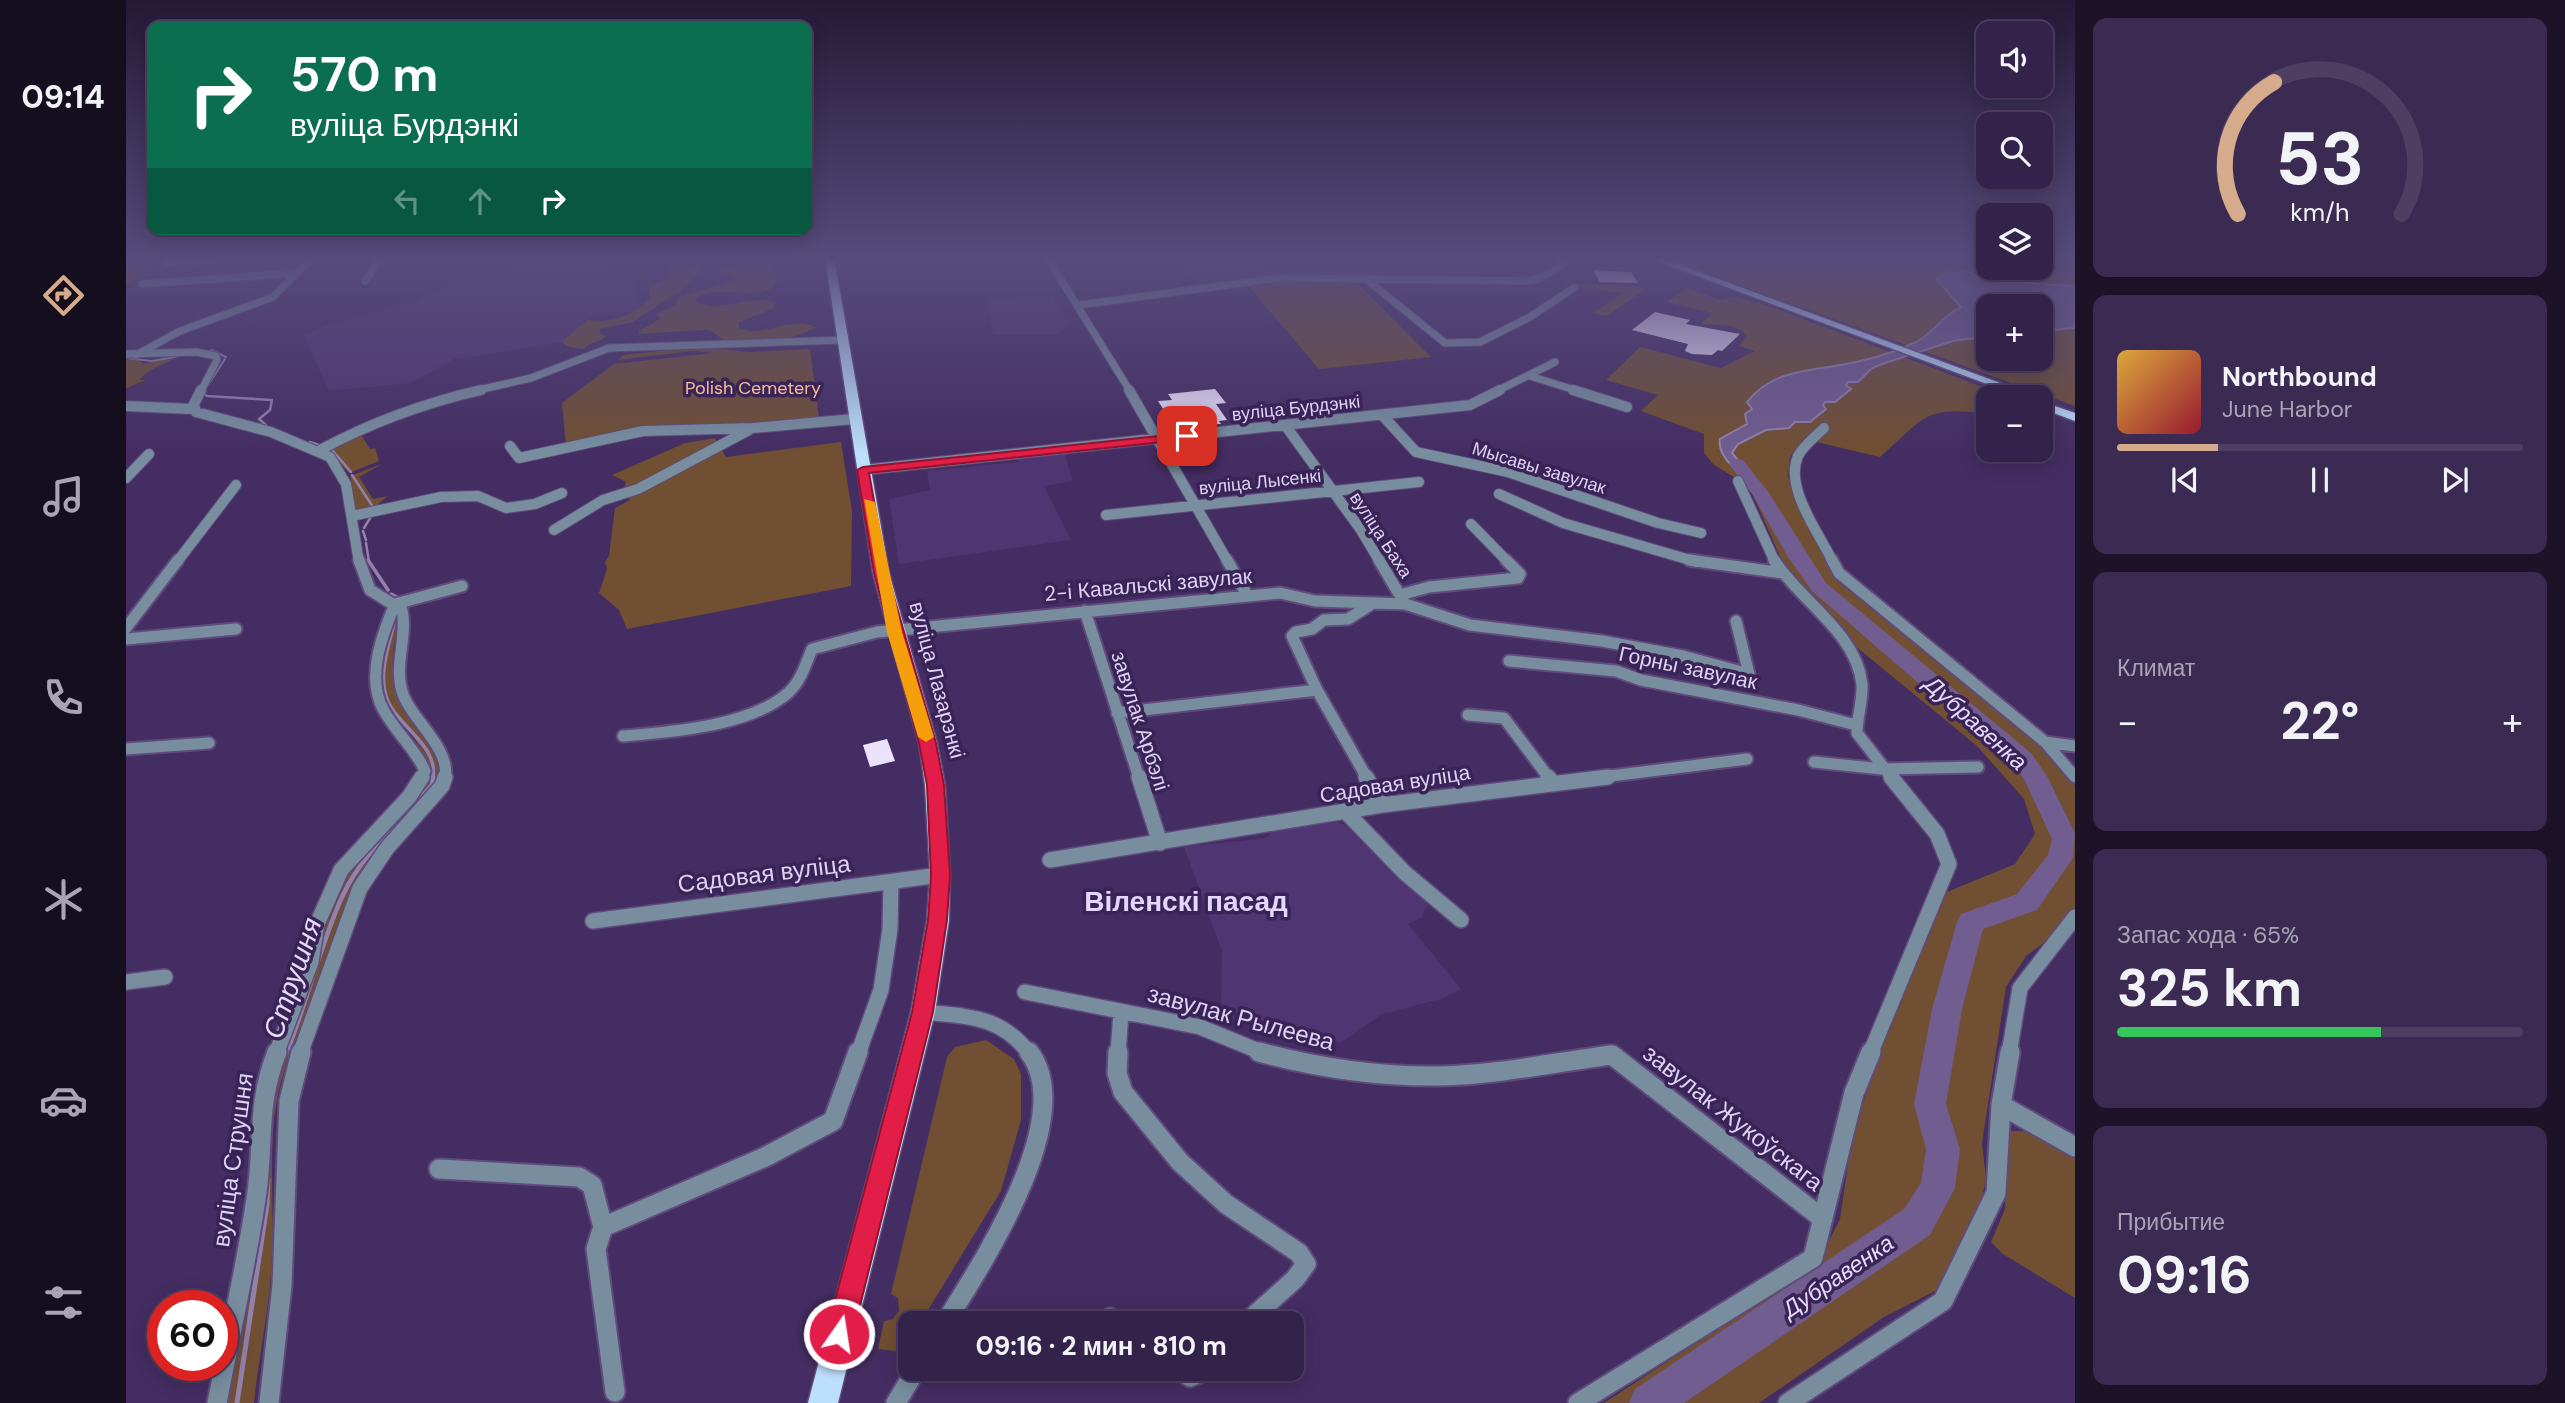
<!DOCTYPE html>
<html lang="ru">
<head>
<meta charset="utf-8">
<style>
  :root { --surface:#33224a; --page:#3b2a51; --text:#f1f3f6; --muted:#a9a4b5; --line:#4e3f62; --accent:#d6ab8b }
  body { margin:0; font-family:"DM Sans",sans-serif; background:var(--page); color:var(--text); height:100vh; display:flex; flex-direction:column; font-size:26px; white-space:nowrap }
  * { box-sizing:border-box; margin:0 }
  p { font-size:23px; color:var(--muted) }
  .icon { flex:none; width:38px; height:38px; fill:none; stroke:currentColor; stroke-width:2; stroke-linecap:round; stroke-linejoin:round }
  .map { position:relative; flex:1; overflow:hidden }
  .sheet { display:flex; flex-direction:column; gap:18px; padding:18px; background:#1c1329; width:490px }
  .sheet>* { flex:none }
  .banner { position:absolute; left:21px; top:21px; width:665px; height:214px; border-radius:14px; box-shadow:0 4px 18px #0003,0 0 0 2px var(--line); background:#0b6e4f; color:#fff; overflow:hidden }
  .fabs { position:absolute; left:1850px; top:21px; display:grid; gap:14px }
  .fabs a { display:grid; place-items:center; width:77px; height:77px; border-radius:14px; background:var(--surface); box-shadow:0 4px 18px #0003,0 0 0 2px var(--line); font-size:35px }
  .speed { position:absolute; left:21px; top:1290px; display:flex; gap:14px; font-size:35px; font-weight:700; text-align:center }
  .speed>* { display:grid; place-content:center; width:91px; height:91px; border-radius:50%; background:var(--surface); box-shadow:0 4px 18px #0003,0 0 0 2px var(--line); line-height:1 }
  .speed .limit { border:10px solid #d22; background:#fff; color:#111 }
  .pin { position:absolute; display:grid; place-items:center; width:60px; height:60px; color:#fff; margin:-30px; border-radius:14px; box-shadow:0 4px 10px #0006 }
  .me { position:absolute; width:77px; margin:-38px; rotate:13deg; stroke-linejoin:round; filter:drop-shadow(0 0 5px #0008) }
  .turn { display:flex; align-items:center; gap:24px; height:147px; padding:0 28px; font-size:32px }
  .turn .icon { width:91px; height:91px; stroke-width:2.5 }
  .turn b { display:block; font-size:49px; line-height:60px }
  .lanes { display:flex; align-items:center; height:66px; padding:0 28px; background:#0003; justify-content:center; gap:35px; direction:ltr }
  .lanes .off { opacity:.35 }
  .big { font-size:52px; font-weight:700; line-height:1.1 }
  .sheet .card { flex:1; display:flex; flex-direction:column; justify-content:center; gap:10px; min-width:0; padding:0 24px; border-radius:14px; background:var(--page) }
  .sheet .dial { align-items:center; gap:0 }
  .dial svg { height:182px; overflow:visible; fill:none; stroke:var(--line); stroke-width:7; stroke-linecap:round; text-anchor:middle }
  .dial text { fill:var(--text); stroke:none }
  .song { display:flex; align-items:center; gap:21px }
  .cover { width:84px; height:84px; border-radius:10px; background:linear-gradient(135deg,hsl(40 70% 55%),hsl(350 70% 35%)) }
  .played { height:7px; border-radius:4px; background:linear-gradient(90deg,var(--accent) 25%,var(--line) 25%) }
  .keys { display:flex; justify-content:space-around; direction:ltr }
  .heat { display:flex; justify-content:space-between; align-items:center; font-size:38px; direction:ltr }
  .charge { height:10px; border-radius:5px; background:linear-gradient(90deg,#34c759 65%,var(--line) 0) }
  .trip { position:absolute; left:772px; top:1311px; width:406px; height:70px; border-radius:14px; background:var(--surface); box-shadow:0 4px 18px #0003,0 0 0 2px var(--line); font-weight:700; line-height:70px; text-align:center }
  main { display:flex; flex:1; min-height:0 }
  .dock { display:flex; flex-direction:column; width:126px; justify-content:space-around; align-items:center; background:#140e1e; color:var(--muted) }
  .dock .icon { width:49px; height:49px }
  .dock .active { color:var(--accent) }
  .dock b { font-size:32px; color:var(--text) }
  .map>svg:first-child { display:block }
  .built { fill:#4f3571 }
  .green { fill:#704f32; fill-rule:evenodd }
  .water { fill:#715d8f; stroke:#9280ad; stroke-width:2 }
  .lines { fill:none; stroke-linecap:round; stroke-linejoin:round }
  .stream-far4 { stroke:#9280ad; stroke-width:2 }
  .stream-far3 { stroke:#9280ad; stroke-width:2.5 }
  .stream-far2 { stroke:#9280ad; stroke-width:3.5 }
  .stream-far1 { stroke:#9280ad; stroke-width:4.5 }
  .stream { stroke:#9280ad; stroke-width:5 }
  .river { fill:#715d8f; fill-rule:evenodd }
  .building { fill:#ece2fc }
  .minor-far4-casing { stroke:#604b7c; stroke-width:9 }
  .minor-far3-casing { stroke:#604b7c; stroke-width:12 }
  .minor-far2-casing { stroke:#604b7c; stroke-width:15 }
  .minor-far1-casing { stroke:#604b7c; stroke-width:18 }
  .minor-casing { stroke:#604b7c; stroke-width:23 }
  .major-casing { stroke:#604b7c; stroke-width:3 }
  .minor-far4 { stroke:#788e9f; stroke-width:7 }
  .minor-far3 { stroke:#788e9f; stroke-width:10 }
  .minor-far2 { stroke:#788e9f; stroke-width:11 }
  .minor-far1 { stroke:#788e9f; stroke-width:15 }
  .minor { stroke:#788e9f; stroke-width:19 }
  .major { fill:#bbdffc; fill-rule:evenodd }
  .route { fill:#e11d48; stroke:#92132f; stroke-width:2 }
  .slow { fill:#f59e0b }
  .labels { text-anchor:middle; stroke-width:7; stroke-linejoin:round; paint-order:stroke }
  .far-park-label { font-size:18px; fill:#f6bf90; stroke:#3a2356 }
  .far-street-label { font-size:18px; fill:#ded2f3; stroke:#3a2356 }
  .street-label { font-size:21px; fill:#ded2f3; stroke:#3a2356 }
  .water-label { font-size:23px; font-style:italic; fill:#e6dbfa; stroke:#3a2356 }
  .near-street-label { font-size:24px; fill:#ded2f3; stroke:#3a2356 }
  .near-neighbourhood-label { font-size:28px; font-weight:bold; fill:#e4d6fd; stroke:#3a2356 }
  .near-water-label { font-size:28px; font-style:italic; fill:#e6dbfa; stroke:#3a2356 }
</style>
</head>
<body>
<main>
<nav class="dock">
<b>09:14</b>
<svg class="icon active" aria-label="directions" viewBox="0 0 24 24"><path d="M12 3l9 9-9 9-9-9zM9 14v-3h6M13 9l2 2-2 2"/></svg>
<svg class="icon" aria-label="music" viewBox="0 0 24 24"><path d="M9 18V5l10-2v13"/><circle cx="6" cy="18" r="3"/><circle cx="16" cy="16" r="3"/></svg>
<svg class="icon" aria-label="phone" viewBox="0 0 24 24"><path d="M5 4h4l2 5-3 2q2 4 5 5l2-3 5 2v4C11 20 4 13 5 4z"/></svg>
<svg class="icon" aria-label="climate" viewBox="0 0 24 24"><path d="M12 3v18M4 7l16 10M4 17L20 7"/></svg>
<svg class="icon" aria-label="car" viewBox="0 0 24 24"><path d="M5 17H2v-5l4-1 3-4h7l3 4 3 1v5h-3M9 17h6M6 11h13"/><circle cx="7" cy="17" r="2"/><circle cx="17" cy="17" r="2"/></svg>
<svg class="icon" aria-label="filters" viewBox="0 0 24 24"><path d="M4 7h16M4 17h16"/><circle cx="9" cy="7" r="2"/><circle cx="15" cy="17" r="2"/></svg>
</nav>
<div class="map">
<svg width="1949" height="1403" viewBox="0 0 1949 1403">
  <rect width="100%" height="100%" fill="#442d62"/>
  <path class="built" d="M471 257H480L488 271 503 269 517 311 464 317 462 338 328 359 285 383 203 391 178 335 206 323 286 302 351 272 407 262Z
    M1032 257H1133L1151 277 1073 286 1040 259Z
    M927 296 943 324 931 335H867L861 301Z
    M938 452 947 481 918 486 945 540 773 564 763 499 804 490 801 471 893 462 892 458Z
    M1203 820 1218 824 1303 903 1295 918 1282 924 1335 989 1315 999 1256 1014 1214 1043 1095 1009 1096 951 1058 847 1140 838 1148 830Z"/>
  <path class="green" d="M0 257H32L25 263H32L0 285Z
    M1536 257H1862V268H1914L1915 257H1949V406ZM1862 306H1914V359H1862Z
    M540 263 575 268V271L553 292 507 322 474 329V333L480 336C474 343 464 341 458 349L440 346 436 341 462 320C489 323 504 316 523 299L524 285 542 279 546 272Z
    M622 265 646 266 651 280 648 287C624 302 593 281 568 300 593 317 625 291 649 304L646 309 613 322V328C637 339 668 314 690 328L664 338 598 340 583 330H573L513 334V331L534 319 531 314 549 305 553 297 609 280 607 276 592 271 595 268Z
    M1228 280 1305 357 1193 369 1120 283Z
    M1458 284 1517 287 1520 289 1481 316 1467 313 1497 293 1453 287Z
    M1561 288 1594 300 1610 297 1640 305 1883 397H1862V414C1797 405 1799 418 1754 457L1678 439 1664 457 1662 477 1707 573 1918 744 1941 771 1949 786V908L1927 936 1900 956 1880 987 1856 1143 1860 1179 1853 1212 1815 1288 1758 1317 1633 1403H1478L1692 1263 1714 1219 1726 1136 1771 1004 1821 892 1889 864 1909 834 1898 799 1851 746 1728 645 1669 580 1653 554 1623 486 1588 465 1578 453V434L1515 411 1532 395 1480 380 1514 347 1595 368 1629 351 1613 346 1621 337 1615 330 1604 326 1575 324 1586 313 1541 302Z
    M569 347 622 352 684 349 693 419 629 425 531 427 440 446 436 403 488 364 588 353 567 351 492 360 497 355Z
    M53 355C41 364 24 367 13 380H20L0 388V360L11 359 18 364Z
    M233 431 244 449 249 448 253 461 223 473 202 451Z
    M589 438 600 457 715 442 726 511 725 586 501 629 493 610 473 593 481 569 479 562 483 556 489 508 504 500 497 491 500 482 486 475 559 443Z
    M256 464 233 477 247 499 262 496 252 504V509L230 512 224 476Z
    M273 613C268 644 259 681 278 709 292 732 310 748 315 775L224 897 158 1072C139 1131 149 1193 146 1253 145 1303 133 1353 128 1403H99L142 1115 159 1048 176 1008 200 921 220 873 304 778C308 757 273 719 259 702 251 674 262 643 268 615Z
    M860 1040 888 1059 895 1074V1120L875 1191 794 1323H784L781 1344 769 1351 752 1349 758 1321 767 1319 773 1311 772 1298 765 1294 821 1057 829 1047Z
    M1884 1131H1908L1949 1151V1298L1877 1254 1865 1242 1879 1209 1880 1150Z"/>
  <path class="water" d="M1833 271 1910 284 1949 286V328L1915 331 1914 306H1862V337L1830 340 1753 365 1745 369 1732 382H1722L1720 385 1725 389 1709 402H1699L1697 405 1700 409 1684 422H1669L1663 428 1640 430 1612 444 1606 453 1633 486C1618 479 1590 457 1594 439L1621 424 1619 414 1626 409 1621 402C1644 373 1675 371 1709 366 1735 362 1764 354 1788 343 1807 335 1817 314 1835 307L1810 279 1822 272Z"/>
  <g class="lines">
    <path class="stream-far4" d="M0 262 10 257
      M85 350 100 357
      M0 358 26 361 53 356
      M80 388 99 359"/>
    <path class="stream-far3" d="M77 393 81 396 146 400 144 410 133 419 140 425
      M184 442 196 446
      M206 450 225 472
      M226 475 249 510
      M238 528 246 515
      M237 531 240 540
      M240 543 243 562"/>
    <path class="stream-far2" d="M242 560 262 590
      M265 594 275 599
      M270 615C265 640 252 670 260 696 269 726 313 744 307 778"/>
    <path class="stream-far1" d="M160 1054C181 1003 193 948 216 897 235 855 275 819 306 785L307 777"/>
    <path class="stream" d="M159 1055 160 1052
      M111 1403 141 1205 142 1179"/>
    <path class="river" d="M1611 459 1617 460 1643 493 1700 583 1905 753 1921 776 1949 833 1947 858 1911 910 1857 929 1836 1009 1820 1104 1834 1149 1829 1188 1804 1235 1558 1403H1503L1509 1389 1778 1209 1795 1183 1800 1149 1788 1104 1806 1009 1831 922 1835 914 1891 894 1922 855 1926 839 1898 779 1887 765 1686 591 1662 557 1626 494 1603 464Z"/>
  </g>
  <path class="building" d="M1467 270 1505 272 1512 283 1474 282Z
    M1529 312 1564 320 1560 324 1614 334 1596 351 1592 350 1586 355 1566 354 1559 351 1562 344 1506 330Z
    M1089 389 1100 403 1090 404 1101 420 1093 421 1095 424 1054 426 1045 411 1039 412 1032 401 1046 400 1042 394Z
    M761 739 769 761 744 767 737 745Z"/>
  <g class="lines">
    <g class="minor-far4-casing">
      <path id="minor-far4" d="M921 257 1004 391
        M41 263 125 257
        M1240 279 1319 343 1354 342 1404 317 1449 287
        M239 281 256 257
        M16 284 171 273
        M953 305 1153 278 1400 281 1412 279 1436 265V260L1427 257
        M0 354 70 352 90 356 91 360 75 391
        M10 355 54 331 147 297 187 257
        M1404 376 1452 391
        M348 391 405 378 483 348 715 340
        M1371 391 1429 362"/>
    </g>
    <g class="minor-far3-casing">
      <path id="minor-far3" d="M75 390 68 404 70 412 145 432 204 457 220 484 233 562
        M1003 390 1102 562
        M1447 390 1501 407
        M0 406 67 409
        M1256 415 1290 452 1382 472 1532 523 1575 533
        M1159 425 1235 530 1254 562
        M1698 428C1690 436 1677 446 1672 456 1658 488 1693 533 1707 562
        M384 446 393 458 517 431 627 428 728 419
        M194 450C246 422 298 403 355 390
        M737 470 1344 405 1374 390
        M0 478 23 454
        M1612 481 1649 562
        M1373 494 1437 523 1571 562
        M980 515 1293 482
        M226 516 315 497 352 496 380 508 409 504 436 493
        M1345 524 1382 562
        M428 530 477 500 512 489 623 430
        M51 562 110 485"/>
    </g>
    <g class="minor-far2-casing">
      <path id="minor-far2" d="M233 560 244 590 276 610C282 639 266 668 278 697 288 721 325 750 319 778
        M1101 560 1121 595
        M1253 560 1279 604
        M1563 560 1657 573
        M1648 560C1674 601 1730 632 1736 684 1737 700 1731 717 1731 733L1766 778
        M1706 560 1713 573 1919 742 1949 777
        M1274 595 1303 587 1392 578 1394 574 1380 560
        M269 604 336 586
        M269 604C256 635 240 677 257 709 267 728 284 744 295 763L299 771 295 778
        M959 611 1013 778
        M0 628 52 560
        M0 639 110 629
        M1383 661 1490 671 1515 680 1672 710 1730 725
        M991 713 1191 690
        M1342 715 1378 718 1423 778
        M497 736C545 732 626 726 663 692 675 681 680 663 686 649L751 632 1154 593 1189 601 1279 604 1344 625 1476 641 1557 656 1623 674 1610 621
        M1919 742 1949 746
        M0 749 83 743
        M1688 762 1756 769 1852 767
        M1241 778 1191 690 1166 636 1170 632 1186 629 1198 620 1222 619 1244 605
        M1468 778 1621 759"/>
    </g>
    <g class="minor-far1-casing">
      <path id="minor-far1" d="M1013 777 1034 843
        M1240 777 1256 805
        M1422 777 1427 783
        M1220 812 1279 873 1335 920
        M924 860 1256 805 1482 777
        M467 921 814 875
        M0 982 39 977
        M899 992 1074 1027 1140 1054
        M797 1012C843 1017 874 1015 904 1054
        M150 1054 185 962 191 924 215 870 283 797 296 777
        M174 1054 234 888 261 848 316 786 319 777
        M732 1054 755 990 764 929 765 882
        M992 1054 995 1012
        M1744 1054 1823 864 1811 834 1765 777
        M1883 1054 1894 988 1949 917"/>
    </g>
    <g class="minor-casing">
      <path id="minor" d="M992 1052 991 1073 997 1092 1054 1162 1100 1204 1173 1253 1180 1264 1169 1279 1120 1323
        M1133 1052C1193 1068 1252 1077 1314 1076 1371 1075 1430 1062 1486 1055L1697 1219
        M1875 1105 1949 1147
        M313 1169 453 1177 466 1185 477 1227 470 1249 489 1392
        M477 1227 639 1157 707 1121 732 1052
        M984 1318 991 1323
        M819 1323C855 1265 953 1117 903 1052
        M1053 1368 1064 1377 1085 1368
        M91 1403C104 1335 120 1267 130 1199 139 1144 129 1108 151 1052
        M143 1403 156 1285 163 1101 175 1052
        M770 1403 791 1368
        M1452 1403 1687 1258 1728 1093 1745 1052
        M1662 1403 1817 1301 1870 1193 1875 1105 1884 1052"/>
    </g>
    <g class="major-casing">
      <path id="major" d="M699 257H708L763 573 811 743 819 785 824 875 823 920 809 1012 712 1403H682L785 1012 801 920 804 875 799 785 793 743 747 573Z
        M1520 257H1533L1912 397H1896Z
        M1914 401 1949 413V421L1914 408Z"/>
    </g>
    <use href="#minor-far4" class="minor-far4"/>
    <use href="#minor-far3" class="minor-far3"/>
    <use href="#minor-far2" class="minor-far2"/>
    <use href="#minor-far1" class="minor-far1"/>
    <use href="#minor" class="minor"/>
    <use href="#major" class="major"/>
  </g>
  <linearGradient id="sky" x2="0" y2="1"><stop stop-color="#251936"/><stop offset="0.57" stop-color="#564c7c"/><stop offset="1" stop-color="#564c7c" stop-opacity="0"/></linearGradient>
  <rect width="1949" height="453" fill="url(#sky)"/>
  <path class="route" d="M1061 433 1065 434V439L743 473 761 573 810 743 818 785 824 875 821 920 807 1012 727 1334 723 1344 713 1348 704 1344 700 1334 786 1012 802 920 805 875 801 785 793 743 748 573 731 470 737 467Z"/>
  <path class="slow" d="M738 499 749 502 776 632 808 737 800 742 792 737 761 632Z"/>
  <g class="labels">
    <g class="far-park-label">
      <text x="627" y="394">Polish Cemetery</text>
    </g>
    <g class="far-street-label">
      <text transform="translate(1170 408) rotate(-6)" y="6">вуліца Бурдэнкі</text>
      <text transform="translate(1413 468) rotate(17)" y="6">Мысавы завулак</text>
      <text transform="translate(1134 482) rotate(-6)" y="6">вуліца Лысенкі</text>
      <text transform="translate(1255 535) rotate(57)" y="6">вуліца Баха</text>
    </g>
    <g class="street-label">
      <text transform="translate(1022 585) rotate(-5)" y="7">2-і Кавальскі завулак</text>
      <text transform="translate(1562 668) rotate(12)" y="7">Горны завулак</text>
      <text transform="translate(811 680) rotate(75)" y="7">вуліца Лазарэнкі</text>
      <text transform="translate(1014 721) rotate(72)" y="7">завулак Арбэлі</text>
      <text transform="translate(1269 784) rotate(-9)" y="7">Садовая вуліца</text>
    </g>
    <g class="water-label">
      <text transform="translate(1850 723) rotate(42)" y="8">Дубравенка</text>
      <text transform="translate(1712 1276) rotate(-34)" y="8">Дубравенка</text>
    </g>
    <g class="near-street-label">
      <text transform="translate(638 874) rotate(-7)" y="8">Садовая вуліца</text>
      <text transform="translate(1115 1018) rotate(15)" y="8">завулак Рылеева</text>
      <text transform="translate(1607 1118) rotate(38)" y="8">завулак Жукоўскага</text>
      <text transform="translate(107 1160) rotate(-82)" y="8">вуліца Струшня</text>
    </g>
    <g class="near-neighbourhood-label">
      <text x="1060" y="911">Віленскі пасад</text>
    </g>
    <g class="near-water-label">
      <text transform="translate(166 978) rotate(-71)" y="10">Струшня</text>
    </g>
  </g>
</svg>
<div class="fabs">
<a><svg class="icon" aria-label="sound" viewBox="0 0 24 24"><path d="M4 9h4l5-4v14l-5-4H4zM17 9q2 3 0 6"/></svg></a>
<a><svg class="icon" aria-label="search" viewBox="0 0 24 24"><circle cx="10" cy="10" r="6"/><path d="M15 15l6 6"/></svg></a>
<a><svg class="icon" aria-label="layers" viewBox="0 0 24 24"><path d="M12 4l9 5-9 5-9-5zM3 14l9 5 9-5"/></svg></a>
<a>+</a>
<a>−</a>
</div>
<div class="speed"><div class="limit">60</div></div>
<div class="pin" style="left:1061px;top:436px;background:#d93025"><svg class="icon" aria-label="arrive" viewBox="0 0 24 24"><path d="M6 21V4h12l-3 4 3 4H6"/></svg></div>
<svg class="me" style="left:713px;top:1334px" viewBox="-20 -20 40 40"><circle r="17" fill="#e11d48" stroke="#fff" stroke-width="3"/><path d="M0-11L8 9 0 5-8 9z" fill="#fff"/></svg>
<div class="trip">09:16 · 2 мин · 810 m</div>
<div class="banner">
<div class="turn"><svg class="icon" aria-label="right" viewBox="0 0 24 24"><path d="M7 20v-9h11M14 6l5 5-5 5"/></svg><div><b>570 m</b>вуліца Бурдэнкі</div></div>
<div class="lanes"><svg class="icon off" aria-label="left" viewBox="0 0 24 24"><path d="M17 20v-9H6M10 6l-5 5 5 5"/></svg><svg class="icon off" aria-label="ahead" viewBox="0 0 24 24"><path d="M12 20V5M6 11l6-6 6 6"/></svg><svg class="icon" aria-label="right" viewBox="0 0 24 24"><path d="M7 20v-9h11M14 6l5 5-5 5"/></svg></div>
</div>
</div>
<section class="sheet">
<div class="card dial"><svg viewBox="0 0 100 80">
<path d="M14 69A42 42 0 1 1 86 69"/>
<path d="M14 69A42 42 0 0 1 30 11" stroke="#d6ab8b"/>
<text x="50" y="56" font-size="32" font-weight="700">53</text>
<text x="50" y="72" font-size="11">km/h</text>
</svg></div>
<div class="card">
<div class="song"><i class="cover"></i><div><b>Northbound</b><p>June Harbor</p></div></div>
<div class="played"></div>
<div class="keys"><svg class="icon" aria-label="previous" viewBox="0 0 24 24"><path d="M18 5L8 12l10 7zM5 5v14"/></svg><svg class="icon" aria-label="pause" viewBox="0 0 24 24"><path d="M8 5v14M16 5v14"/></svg><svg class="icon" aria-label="next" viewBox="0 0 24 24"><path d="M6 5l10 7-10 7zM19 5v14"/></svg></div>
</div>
<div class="card"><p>Климат</p>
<div class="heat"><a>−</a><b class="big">22°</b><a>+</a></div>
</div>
<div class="card"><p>Запас хода · 65%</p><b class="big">325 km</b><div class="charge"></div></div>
<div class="card"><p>Прибытие</p><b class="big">09:16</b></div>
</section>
</main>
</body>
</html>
